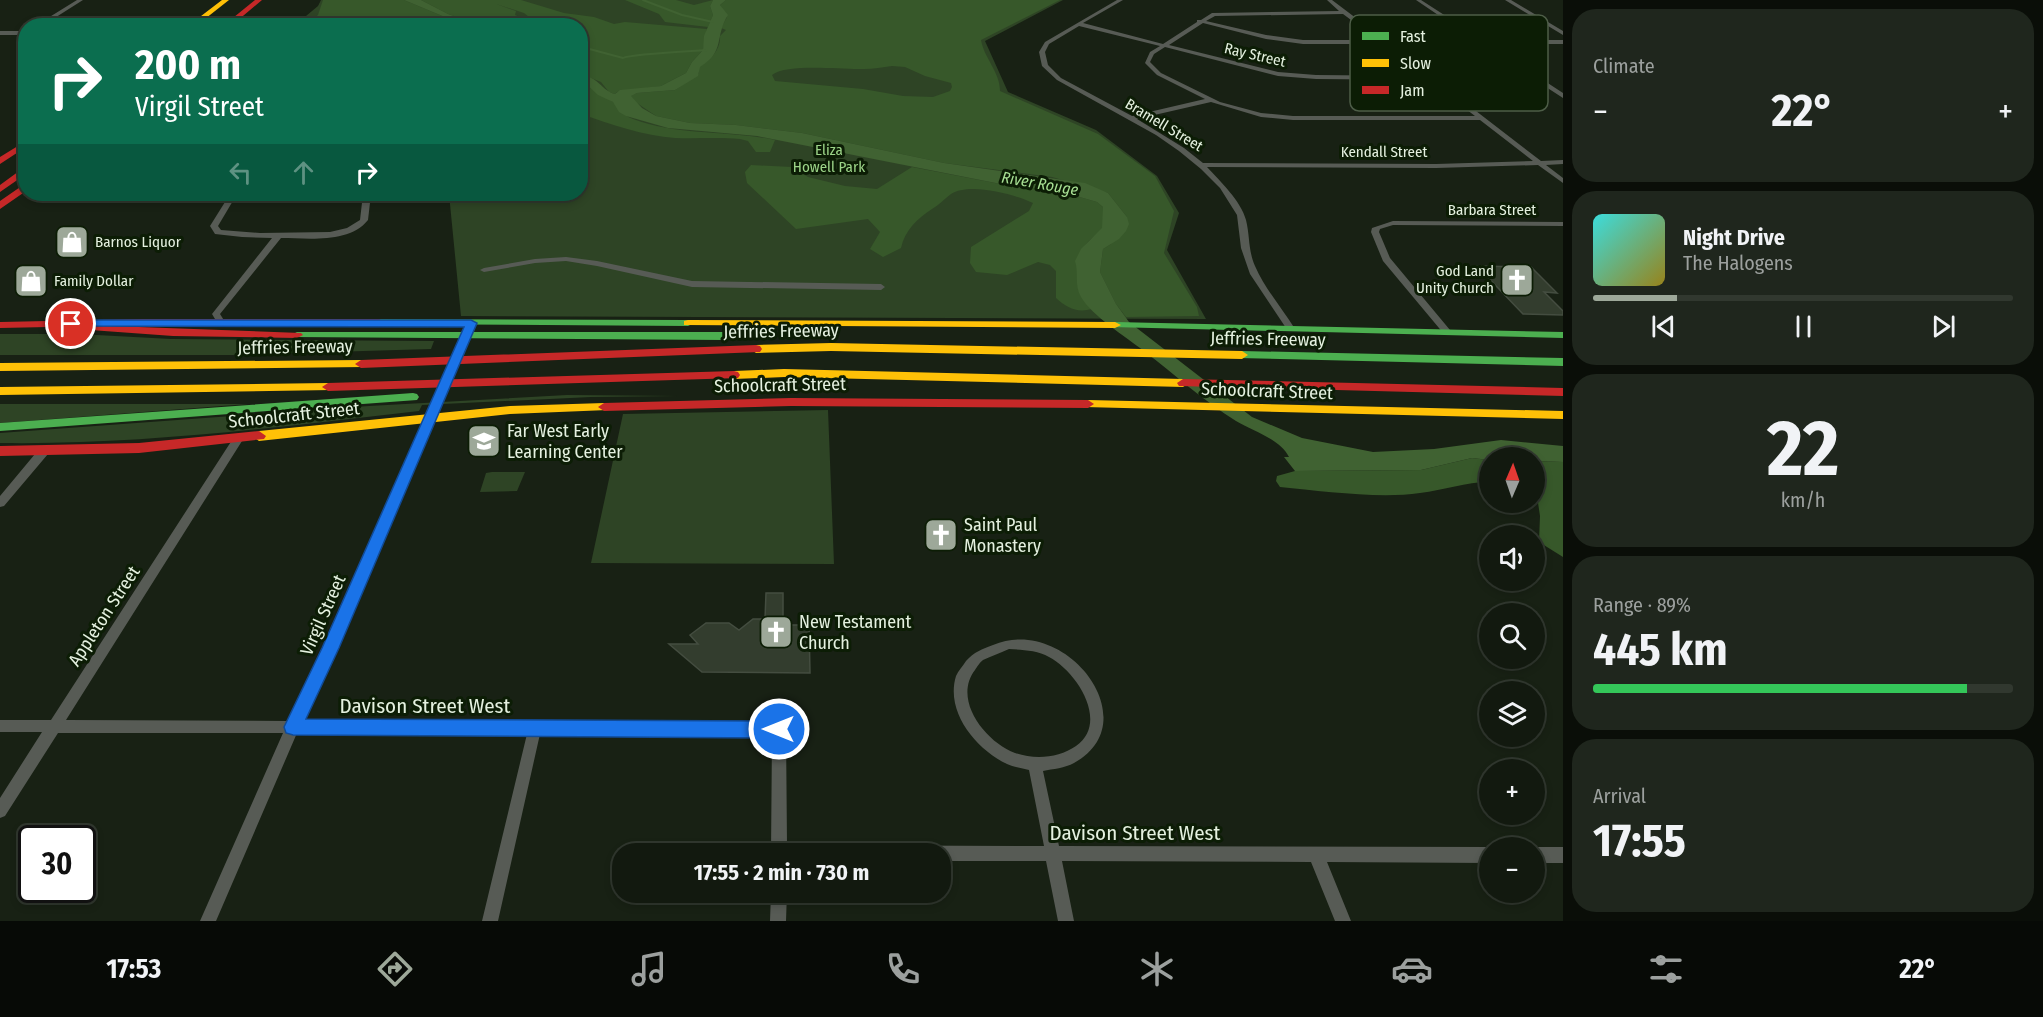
<!DOCTYPE html>
<html lang="en">
<head>
<meta charset="utf-8">
<style>
  :root { --surface:#12190f; --page:#1f261d; --text:#f1f3f6; --muted:#9ca09e; --line:#31382f; --accent:#9da899 }
  body { margin:0; font-family:"Fira Sans Condensed",sans-serif; background:var(--page); color:var(--text); height:100vh; display:flex; flex-direction:column; font-size:22px; white-space:nowrap }
  * { box-sizing:border-box; margin:0 }
  p { font-size:20px; color:var(--muted) }
  .icon { flex:none; width:33px; height:33px; fill:none; stroke:currentColor; stroke-width:2; stroke-linecap:round; stroke-linejoin:round }
  .map { position:relative; flex:1; overflow:hidden }
  .sheet { display:flex; flex-direction:column; gap:9px; padding:9px; background:#0a0e08; width:480px }
  .sheet>* { flex:none }
  .banner { position:absolute; left:18px; top:18px; width:570px; height:183px; border-radius:24px; box-shadow:0 3px 9px #0003,0 0 0 2px var(--line); background:#0b6e4f; color:#fff; overflow:hidden }
  .needle { width:39px; rotate:2deg }
  .controls { position:absolute; left:1479px; top:447px; display:grid; gap:12px }
  .controls a { display:grid; place-items:center; width:66px; height:66px; border-radius:50%; background:var(--surface); box-shadow:0 3px 9px #0003,0 0 0 2px var(--line); font-size:30px }
  .speed { position:absolute; left:18px; top:825px; display:flex; gap:12px; font-size:30px; font-weight:700; text-align:center }
  .speed>* { display:grid; place-content:center; width:78px; height:78px; border-radius:50%; background:var(--surface); box-shadow:0 3px 9px #0003,0 0 0 2px var(--line); line-height:1 }
  .speed .limit { border:3px solid #111; border-radius:9px; background:#fff; color:#111 }
  .pin { position:absolute; display:grid; place-items:center; width:51px; height:51px; color:#fff; margin:-26px; border:3px solid #fff; border-radius:50%; box-shadow:0 2px 6px #0007 }
  .me { position:absolute; width:66px; margin:-33px; rotate:270deg; stroke-linejoin:round; filter:drop-shadow(0 0 4px #0008) }
  .turn { display:flex; align-items:center; gap:21px; height:126px; padding:0 18px; font-size:27px }
  .turn .icon { width:78px; height:78px; stroke-width:2.5 }
  .turn b { display:block; font-size:42px; line-height:51px }
  .lanes { display:flex; align-items:center; height:57px; padding:0 18px; background:#0003; justify-content:center; gap:30px; direction:ltr }
  .lanes .off { opacity:.35 }
  .big { font-size:45px; font-weight:700; line-height:1.1 }
  .sheet .widget { flex:1; display:flex; flex-direction:column; justify-content:center; gap:9px; min-width:0; padding:0 21px; border-radius:24px; background:var(--page) }
  .sheet .dial { align-items:center; gap:0 }
  .dial b { font-size:78px; line-height:1 }
  .song { display:flex; align-items:center; gap:18px }
  .cover { width:72px; height:72px; border-radius:9px; background:linear-gradient(135deg,hsl(180 70% 55%),hsl(50 70% 35%)) }
  .played { height:6px; border-radius:3px; background:linear-gradient(90deg,var(--accent) 20%,var(--line) 20%) }
  .keys { display:flex; justify-content:space-around; direction:ltr }
  .heat { display:flex; justify-content:space-between; align-items:center; font-size:33px; direction:ltr }
  .charge { height:9px; border-radius:4px; background:linear-gradient(90deg,#34c759 89%,var(--line) 0) }
  .trip { position:absolute; left:612px; top:843px; width:339px; height:60px; border-radius:24px; background:var(--surface); box-shadow:0 3px 9px #0003,0 0 0 2px var(--line); font-weight:700; line-height:60px; text-align:center }
  .tab-bar { display:flex; height:96px; justify-content:space-around; align-items:center; background:#070a06; color:var(--muted) }
  .tab-bar .icon { width:42px; height:42px }
  .tab-bar .selected { color:var(--accent) }
  .tab-bar b { font-size:27px; color:var(--text) }
  main { display:flex; flex:1; min-height:0 }
  .map>svg:first-child { display:block }
  .green { fill:#2e4425 }
  .forest { fill:#37582a; fill-rule:evenodd }
  .water { fill:#406232 }
  .lines { fill:none; stroke-linecap:round; stroke-linejoin:round }
  .stream { stroke:#406232; stroke-width:2 }
  .building { fill:#333d2e; stroke:#444d40; stroke-width:1.5 }
  .street { fill:#575b55; fill-rule:evenodd }
  .fast { fill:#4caf50; fill-rule:evenodd }
  .slow { fill:#ffc107; fill-rule:evenodd }
  .jam { fill:#c62828; fill-rule:evenodd }
  .street-bridge { stroke:#575b55; stroke-width:9 }
  .route { fill:#1a73e8; stroke:#114b97; stroke-width:1.5 }
  .labels { text-anchor:middle; stroke-width:6; stroke-linejoin:round; paint-order:stroke }
  .far-street-label { font-size:15px; fill:#e5f1e0; stroke:#0c1d05 }
  .far-park-label { font-size:15px; fill:#9cd488; stroke:#0c1d05 }
  .far-poi-label { font-size:15px; fill:#e5f1e0; stroke:#0c1d05; text-anchor:start }
  .far-water-label { font-size:16px; font-style:italic; fill:#a7df93; stroke:#0c1d05 }
  .street-label { font-size:18px; fill:#e5f1e0; stroke:#0c1d05 }
  .poi-label { font-size:18px; fill:#e5f1e0; stroke:#0c1d05; text-anchor:start }
  .near-street-label { font-size:21px; fill:#e5f1e0; stroke:#0c1d05 }
  .key { fill:#0c1d05; stroke:#4d5d47; stroke-width:1.5 }
  .key-label { font-size:16px; fill:#e5f1e0 }
</style>
</head>
<body>
<main>
<div class="map">
<svg width="1563" height="921" viewBox="0 0 1563 921">
  <rect width="100%" height="100%" fill="#182114"/>
  <path class="green" d="M321 0H1063L985 41 1008 92 1096 130 1157 176 1179 213 1167 250 1206 319 461 316 449 194H580V26H294L318 6Z
    M0 334H78L171 339 434 341 431 349 232 355H0Z
    M567 395 678 396 591 397 422 405 419 411C279 427 141 445 0 443V433L369 406Z
    M0 404H248L0 423Z
    M828 410 834 564 591 563 623 414Z
    M492 472H525L517 491 480 492 486 473Z"/>
  <path class="forest" d="M323 0H404L464 25 304 26 318 15Z
    M421 0H521L564 13 594 17 614 24 625 22 707 29 703 50 692 62 686 73 661 86 617 92 615 94 609 92 601 82 581 74V48L582 47 580 26 549 25 529 17 524 13 496 4 516 11 515 15 538 25H480L448 14Z
    M625 0H676L694 5 713 0 710 6 713 15 708 27 665 22 659 14Z
    M726 0H1060L981 40C984 58 1000 72 1000 91L1098 134 1155 176 1174 211 1164 253 1197 307 1199 316 1126 317 1116 304 1100 272 1103 249 1111 244 1127 217 1108 193 1052 177 944 163 802 133 736 125 690 123 656 116 631 99 630 96 637 93 675 90 699 73V67C711 60 721 49 720 36L726 30 721 28 727 17 720 5ZM892 66 905 67 925 76 951 83 952 87 950 91 933 97 903 96 863 89 775 81 772 75C788 63 842 70 864 69 873 69 883 67 892 66Z
    M580 85H586C595 92 604 96 613 102 622 108 621 115 633 119 678 136 728 130 775 140L770 152H756L748 141 740 139C718 137 697 139 675 138 644 136 610 124 581 114Z
    M751 165 792 167 808 177 845 186 877 189 912 167 1016 187 1052 189 1097 202 1103 207V228C1098 234 1091 238 1086 244 1073 262 1075 295 1092 309 1077 313 1067 308 1056 298V271L1050 265 1038 262 1007 275 976 272 970 263 971 247 1029 211 1033 203C1014 194 969 182 951 194 944 199 939 205 932 209 917 219 905 230 901 248L883 257 870 249 880 232 868 219 796 229 747 183 745 172Z
    M1472 458 1489 460V482C1466 482 1444 490 1420 493 1379 499 1322 491 1280 487L1276 481 1277 476 1295 471 1421 470Z
    M1534 461 1563 462V557L1539 542 1540 516 1537 496 1535 494Z"/>
  <path class="water" d="M404 0H421L448 14 480 25H464Z
    M713 0H726L720 5 728 15C714 37 726 51 700 67L698 76 675 90 637 93 631 96 642 108 656 116 690 123 736 125 802 133 944 163 1085 183 1108 193 1127 217 1129 224 1126 231 1119 239 1103 249 1100 272 1116 304 1129 322 1252 417 1302 438 1373 452 1434 449 1501 440 1563 446V462L1535 461 1534 458H1490L1489 460 1472 458 1421 470 1295 471 1284 457H1289C1280 439 1253 431 1236 421 1204 401 1174 374 1144 351 1126 337 1092 316 1081 297 1074 285 1079 273 1075 261L1081 249 1102 228 1103 207 1097 202 1052 189 1016 187 757 136 668 128 626 116 619 112 613 102 598 95 587 85 581 84 580 74C600 78 601 90 615 94L620 90 661 86 686 73 692 62 703 50 704 36 713 15 710 6Z"/>
  <g class="lines">
    <path class="stream" d="M643 0 682 15 713 22
      M582 47 623 58C630 54 693 51 707 50"/>
  </g>
  <path class="building" d="M1477 266 1531 267 1557 293 1544 292 1563 311V315L1523 314Z
    M766 593H783V625H809L810 673 702 672 669 644H698L690 635 706 623H729L739 630 753 619H765Z"/>
  <g class="lines">
    <path class="street" d="M77 0H83L42 26H35Z
      M1117 0H1123L1083 23 1163 44 1197 22V20H1201L1212 13 1339 11 1327 0H1332L1385 40H1475L1416 0H1421L1483 40H1563V44H1488L1563 93V98L1480 44H1389L1541 161 1563 160V164L1546 165 1563 178V183L1538 165 1436 168 1207 167C1220 181 1241 201 1246 220 1250 236 1248 250 1255 266 1265 289 1282 308 1295 329L1294 331H1288L1250 274 1241 248 1237 215 1220 188 1201 169 1179 151 1156 135 1057 80 1042 66 1039 52 1045 42ZM1343 14 1378 40H1303L1266 35 1206 21 1215 16ZM1203 23 1266 39 1303 44H1382L1424 76 1316 75 1278 72 1169 45ZM1079 26 1160 46 1150 52 1145 63 1157 75 1205 99 1132 116 1061 78 1048 65 1045 52 1049 44ZM1165 47 1278 76 1316 79 1428 80 1475 116H1293L1261 113 1220 102 1161 73 1150 62 1154 54ZM1211 102 1261 117 1293 120H1480L1533 161 1436 164 1203 163 1184 148 1137 119Z
      M1505 0H1511L1563 31V35Z
      M0 31H26V35H0Z
      M230 194H237L218 226 221 230 260 233 330 232 347 228 360 220 363 194H371L368 220C349 244 307 238 281 238L220 314 225 322 221 325 218 324 212 314 272 238 242 237 215 234 210 226Z
      M1393 221 1563 222V226L1393 225 1380 229 1379 232 1390 258 1450 330 1451 332 1447 335 1444 334 1383 261 1371 232 1372 228Z
      M566 257 597 261 692 281 881 284 885 287 881 290 692 287 597 266 566 261 535 263 484 272 480 270 484 268 535 259Z
      M435 401 440 404 336 648 302 721 779 723 784 725 786 729 787 845 1044 846 1029 770C1022 768 1013 767 1007 764 976 749 945 712 956 676 958 671 963 666 966 661 974 652 982 649 993 645 1066 614 1149 722 1074 763 1065 768 1053 769 1043 771L1059 846 1490 847V863L1327 862 1351 921H1335L1311 862 1062 861 1074 921H1058L1046 861H940V854H771L772 735 540 734 498 921H482L527 734 297 733 216 921H200L283 733H58L5 816 0 818V798L42 732H0V720H51L234 437 238 435 243 439 242 441 66 720 288 721 324 647 430 404ZM1009 649C1022 650 1037 650 1049 657 1076 671 1110 722 1076 746 1059 758 1035 760 1015 753 986 742 952 700 975 670 977 667 980 662 983 660 991 656 1001 653 1009 649Z
      M44 447 49 451 48 454 4 506 0 507V496L40 448Z
      M1534 847H1563V863H1534Z
      M771 892H787L786 921H770Z"/>
    <path class="fast" d="M379 319 688 320 694 323 688 326 375 324 373 322Z
      M1115 322 1563 332V338L1111 327V323Z
      M297 332H724L730 336 724 340 293 337 291 335Z
      M1242 351 1563 358V366L1238 358 1236 355 1238 352Z
      M413 393 417 394 419 397 417 400 0 431V423Z"/>
    <path class="slow" d="M222 0H229L196 26H188Z
      M688 320 1115 322 1121 325 1115 328 684 325V321Z
      M831 343 1242 351 1248 355 1242 359 831 351 756 353 750 349 756 345Z
      M361 360 365 361 367 364 365 367 0 371V363Z
      M784 369 1183 379 1189 383 1183 387 784 377 734 379 728 375 734 371Z
      M328 383 334 387 332 390 0 395V387Z
      M1088 400 1563 411V419L1084 407 1082 404 1084 401Z
      M604 403 608 404 610 407 608 410 510 414 259 441 252 436 259 431 510 406Z"/>
    <path class="jam" d="M255 0H262L231 26H223Z
      M26 141V147L0 164V157Z
      M26 166V174L0 192V185Z
      M26 183V191L0 209V201Z
      M142 319H379L385 322 379 325 111 326 301 333 303 335 297 338 173 336 49 327 0 328V322Z
      M756 345 760 346 762 349 760 352 361 368 355 364 361 360Z
      M734 371 738 372 740 375 738 378 328 391 322 387 328 383Z
      M1183 379 1563 388V396L1179 386 1177 383Z
      M791 398 1088 400 1094 404 1088 408 791 406 604 411 598 407 604 403Z
      M259 431 266 436 264 439 139 453 0 456V446L139 443Z"/>
    <path class="street-bridge" d="M435 404 469 328"/>
  </g>
  <path class="route" d="M71 320H471L477 323 339 648 306 719 779 721 785 723 788 729 785 735 779 738 293 735 286 733 284 727 322 648 464 327 67 326 66 324Z"/>
  <defs>
    <g id="shop-square" transform="scale(1.725)"><rect x="-9" y="-9" width="18" height="18" rx="4" fill="#9da899" stroke="#0c1d05"/><path d="M-5-2.5h2.3a2.7 3.5 0 0 1 5.4 0H5L5.5 6h-11ZM-1.5-2.5h3a1.5 2.3 0 0 0-3 0Z" fill="#fff"/></g>
    <g id="church-square" transform="scale(1.725)"><rect x="-9" y="-9" width="18" height="18" rx="4" fill="#9da899" stroke="#0c1d05"/><path d="M-1.2-6h2.4v3.5h3.3v2.4h-3.3V6h-2.4V-.1h-3.3v-2.4h3.3Z" fill="#fff"/></g>
    <g id="school-square" transform="scale(1.725)"><rect x="-9" y="-9" width="18" height="18" rx="4" fill="#9da899" stroke="#0c1d05"/><path d="M0-5L7-2L0 1L-7-2ZM-4 1L0 2.5L4 1V4Q0 6-4 4Z" fill="#fff"/></g>
  </defs>
  <g fill-rule="evenodd">
    <use href="#shop-square" x="72" y="242"/>
    <use href="#church-square" x="1517" y="280"/>
    <use href="#shop-square" x="31" y="281"/>
    <use href="#school-square" x="484" y="441"/>
    <use href="#church-square" x="941" y="535"/>
    <use href="#church-square" x="776" y="632"/>
  </g>
  <g class="labels">
    <g class="far-street-label">
      <text transform="translate(1255 55) rotate(13)" y="5">Ray Street</text>
      <text transform="translate(1164 125) rotate(31)" y="5">Bramell Street</text>
      <text x="1384" y="157">Kendall Street</text>
      <text x="1492" y="215">Barbara Street</text>
    </g>
    <g class="far-park-label">
      <text x="829" y="155">Eliza<tspan x="829" dy="17">Howell Park</tspan></text>
    </g>
    <g class="far-poi-label">
      <text x="95" y="247">Barnos Liquor</text>
      <text x="1494" y="276" text-anchor="end">God Land<tspan x="1494" dy="17">Unity Church</tspan></text>
      <text x="54" y="286">Family Dollar</text>
    </g>
    <g class="far-water-label">
      <text transform="translate(1040 183) rotate(10)" y="6">River Rouge</text>
    </g>
    <g class="street-label">
      <text transform="translate(781 331) rotate(-1)" y="6">Jeffries Freeway</text>
      <text transform="translate(1268 339) rotate(1)" y="6">Jeffries Freeway</text>
      <text transform="translate(295 347) rotate(-1)" y="6">Jeffries Freeway</text>
      <text transform="translate(780 385) rotate(-1)" y="6">Schoolcraft Street</text>
      <text transform="translate(1267 391) rotate(2)" y="6">Schoolcraft Street</text>
      <text transform="translate(294 415) rotate(-6)" y="6">Schoolcraft Street</text>
      <text transform="translate(323 615) rotate(-66)" y="6">Virgil Street</text>
      <text transform="translate(104 616) rotate(-57)" y="6">Appleton Street</text>
    </g>
    <g class="poi-label">
      <text x="507" y="437">Far West Early<tspan x="507" dy="21">Learning Center</tspan></text>
      <text x="964" y="531">Saint Paul<tspan x="964" dy="21">Monastery</tspan></text>
      <text x="799" y="628">New Testament<tspan x="799" dy="21">Church</tspan></text>
    </g>
    <g class="near-street-label">
      <text x="425" y="713">Davison Street West</text>
      <text x="1135" y="840">Davison Street West</text>
    </g>
  </g>
  <rect x="1350" y="15" width="198" height="96" rx="9" class="key"/>
  <rect x="1362" y="32" width="27" height="8" fill="#4caf50"/>
  <rect x="1362" y="59" width="27" height="8" fill="#ffc107"/>
  <rect x="1362" y="86" width="27" height="8" fill="#c62828"/>
  <g class="key-label">
    <text x="1400" y="42">Fast</text>
    <text x="1400" y="69">Slow</text>
    <text x="1400" y="96">Jam</text>
  </g>
</svg>
<div class="controls">
<a><svg class="needle" viewBox="-14 -14 28 28"><path d="M0-13l5 13h-10z" fill="#e53935"/><path d="M0 13l5-13h-10z" fill="#9ca09e"/></svg></a>
<a><svg class="icon" aria-label="sound" viewBox="0 0 24 24"><path d="M4 9h4l5-4v14l-5-4H4zM17 9q2 3 0 6"/></svg></a>
<a><svg class="icon" aria-label="search" viewBox="0 0 24 24"><circle cx="10" cy="10" r="6"/><path d="M15 15l6 6"/></svg></a>
<a><svg class="icon" aria-label="layers" viewBox="0 0 24 24"><path d="M12 4l9 5-9 5-9-5zM3 14l9 5 9-5"/></svg></a>
<a>+</a>
<a>−</a>
</div>
<div class="speed"><div class="limit">30</div></div>
<div class="pin" style="left:71px;top:324px;background:#d93025"><svg class="icon" aria-label="arrive" viewBox="0 0 24 24"><path d="M6 21V4h12l-3 4 3 4H6"/></svg></div>
<svg class="me" style="left:779px;top:729px" viewBox="-20 -20 40 40"><circle r="17" fill="#1a73e8" stroke="#fff" stroke-width="3"/><path d="M0-11L8 9 0 5-8 9z" fill="#fff"/></svg>
<div class="trip">17:55 · 2 min · 730 m</div>
<div class="banner">
<div class="turn"><svg class="icon" aria-label="right" viewBox="0 0 24 24"><path d="M7 20v-9h11M14 6l5 5-5 5"/></svg><div><b>200 m</b>Virgil Street</div></div>
<div class="lanes"><svg class="icon off" aria-label="left" viewBox="0 0 24 24"><path d="M17 20v-9H6M10 6l-5 5 5 5"/></svg><svg class="icon off" aria-label="ahead" viewBox="0 0 24 24"><path d="M12 20V5M6 11l6-6 6 6"/></svg><svg class="icon" aria-label="right" viewBox="0 0 24 24"><path d="M7 20v-9h11M14 6l5 5-5 5"/></svg></div>
</div>
</div>
<section class="sheet">
<div class="widget"><p>Climate</p>
<div class="heat"><a>−</a><b class="big">22°</b><a>+</a></div>
</div>
<div class="widget">
<div class="song"><i class="cover"></i><div><b>Night Drive</b><p>The Halogens</p></div></div>
<div class="played"></div>
<div class="keys"><svg class="icon" aria-label="previous" viewBox="0 0 24 24"><path d="M18 5L8 12l10 7zM5 5v14"/></svg><svg class="icon" aria-label="pause" viewBox="0 0 24 24"><path d="M8 5v14M16 5v14"/></svg><svg class="icon" aria-label="next" viewBox="0 0 24 24"><path d="M6 5l10 7-10 7zM19 5v14"/></svg></div>
</div>
<div class="widget dial"><b>22</b><p>km/h</p></div>
<div class="widget"><p>Range · 89%</p><b class="big">445 km</b><div class="charge"></div></div>
<div class="widget"><p>Arrival</p><b class="big">17:55</b></div>
</section>
</main>
<nav class="tab-bar">
<b>17:53</b>
<svg class="icon selected" aria-label="directions" viewBox="0 0 24 24"><path d="M12 3l9 9-9 9-9-9zM9 14v-3h6M13 9l2 2-2 2"/></svg>
<svg class="icon" aria-label="music" viewBox="0 0 24 24"><path d="M9 18V5l10-2v13"/><circle cx="6" cy="18" r="3"/><circle cx="16" cy="16" r="3"/></svg>
<svg class="icon" aria-label="phone" viewBox="0 0 24 24"><path d="M5 4h4l2 5-3 2q2 4 5 5l2-3 5 2v4C11 20 4 13 5 4z"/></svg>
<svg class="icon" aria-label="climate" viewBox="0 0 24 24"><path d="M12 3v18M4 7l16 10M4 17L20 7"/></svg>
<svg class="icon" aria-label="car" viewBox="0 0 24 24"><path d="M5 17H2v-5l4-1 3-4h7l3 4 3 1v5h-3M9 17h6M6 11h13"/><circle cx="7" cy="17" r="2"/><circle cx="17" cy="17" r="2"/></svg>
<svg class="icon" aria-label="filters" viewBox="0 0 24 24"><path d="M4 7h16M4 17h16"/><circle cx="9" cy="7" r="2"/><circle cx="15" cy="17" r="2"/></svg>
<b>22°</b>
</nav>
</body>
</html>
